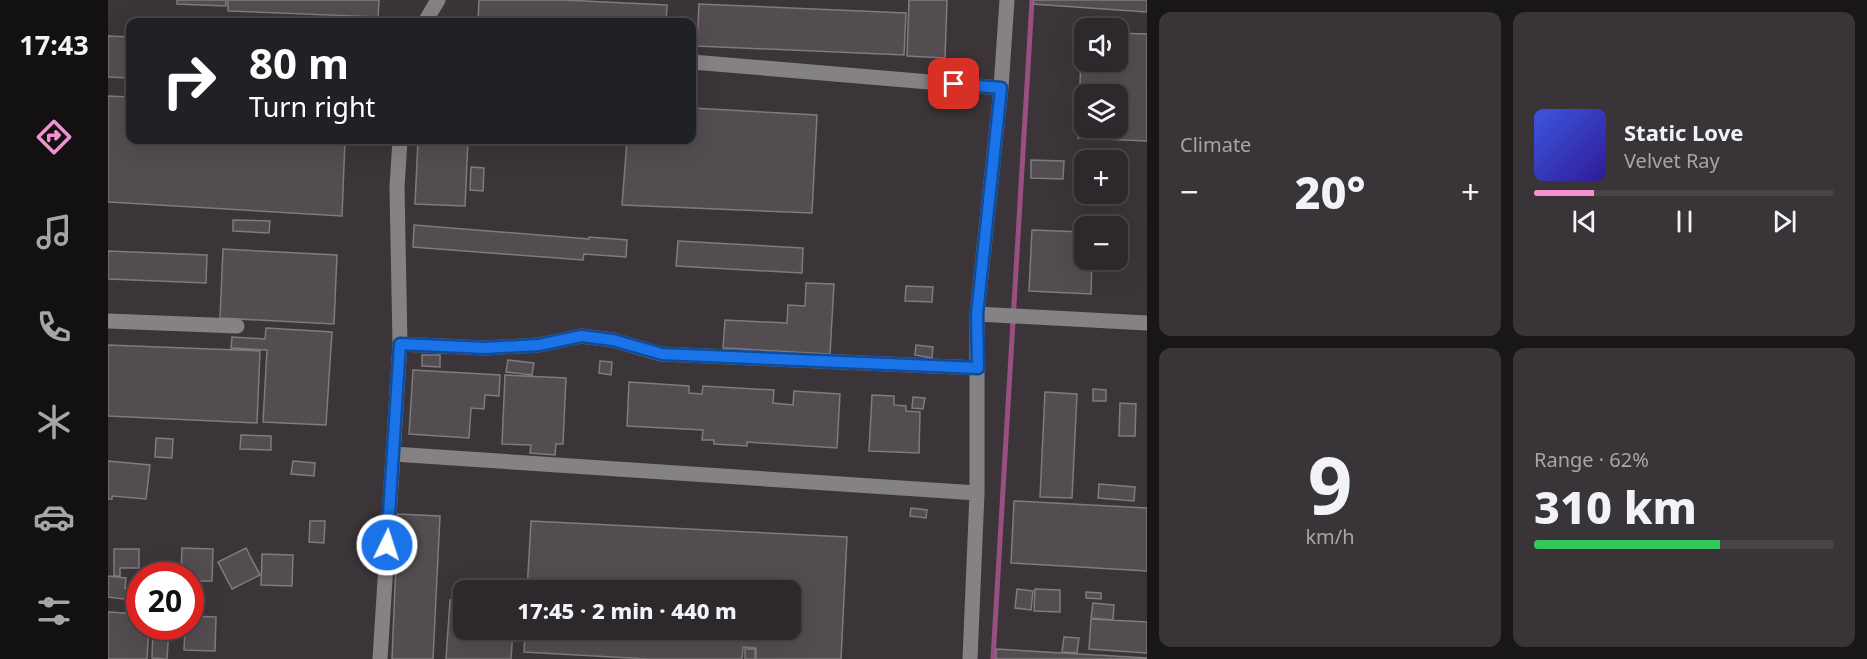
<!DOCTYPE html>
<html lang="en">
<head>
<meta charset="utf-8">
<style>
  :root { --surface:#2c282b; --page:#383437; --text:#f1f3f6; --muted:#a6a6a9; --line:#484447; --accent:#f591d2 }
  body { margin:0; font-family:"Noto Sans",sans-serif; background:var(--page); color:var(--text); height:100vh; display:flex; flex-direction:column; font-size:22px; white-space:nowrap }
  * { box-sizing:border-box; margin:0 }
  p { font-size:20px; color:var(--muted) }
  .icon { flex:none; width:33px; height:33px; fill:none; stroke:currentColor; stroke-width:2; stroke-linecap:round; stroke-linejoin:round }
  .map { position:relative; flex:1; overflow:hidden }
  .panel { display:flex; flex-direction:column; gap:12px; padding:12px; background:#181618; width:720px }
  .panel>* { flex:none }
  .top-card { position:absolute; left:18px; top:18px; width:570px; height:126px; border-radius:12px; box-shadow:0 6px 24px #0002,0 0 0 2px var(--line); background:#202124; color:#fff; overflow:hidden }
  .fabs { position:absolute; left:966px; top:18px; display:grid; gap:12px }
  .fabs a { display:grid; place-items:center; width:54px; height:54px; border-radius:12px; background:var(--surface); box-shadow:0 6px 24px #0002,0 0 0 2px var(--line); font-size:30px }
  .speed { position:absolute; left:18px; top:562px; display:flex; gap:12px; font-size:30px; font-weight:700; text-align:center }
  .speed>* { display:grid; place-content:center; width:78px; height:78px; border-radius:50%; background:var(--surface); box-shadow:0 6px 24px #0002,0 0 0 2px var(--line); line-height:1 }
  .speed .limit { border:9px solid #d22; background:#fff; color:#111 }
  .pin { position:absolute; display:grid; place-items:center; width:51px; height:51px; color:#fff; margin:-26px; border-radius:12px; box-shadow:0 3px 9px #0006 }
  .me { position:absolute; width:66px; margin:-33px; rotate:4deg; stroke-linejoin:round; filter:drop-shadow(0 0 4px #0008) }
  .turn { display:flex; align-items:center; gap:21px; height:126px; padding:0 24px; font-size:27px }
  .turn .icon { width:78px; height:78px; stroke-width:2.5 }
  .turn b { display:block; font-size:42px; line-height:51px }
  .big { font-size:45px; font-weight:800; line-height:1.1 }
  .panel .tile { flex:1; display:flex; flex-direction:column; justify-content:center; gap:9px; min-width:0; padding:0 21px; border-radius:12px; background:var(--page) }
  .panel .dial { align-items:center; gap:0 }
  .dial b { font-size:78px; line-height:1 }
  .song { display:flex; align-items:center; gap:18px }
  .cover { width:72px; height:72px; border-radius:9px; background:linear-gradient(135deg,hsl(230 70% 55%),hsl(250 70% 35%)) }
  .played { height:6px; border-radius:3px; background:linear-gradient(90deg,var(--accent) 20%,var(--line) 20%) }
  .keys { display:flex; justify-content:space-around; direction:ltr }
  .heat { display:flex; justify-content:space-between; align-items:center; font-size:33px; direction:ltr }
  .charge { height:9px; border-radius:4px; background:linear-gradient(90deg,#34c759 62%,var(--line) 0) }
  .panel .tiles { flex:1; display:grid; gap:12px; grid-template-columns:repeat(2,1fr) }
  .trip { position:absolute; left:345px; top:580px; width:348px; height:60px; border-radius:12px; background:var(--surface); box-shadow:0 6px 24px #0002,0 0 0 2px var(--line); font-weight:800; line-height:60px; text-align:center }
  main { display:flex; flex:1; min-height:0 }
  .dock { display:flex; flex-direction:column; width:108px; justify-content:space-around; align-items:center; background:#121011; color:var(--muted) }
  .dock .icon { width:42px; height:42px }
  .dock .on { color:var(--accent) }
  .dock b { font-size:27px; color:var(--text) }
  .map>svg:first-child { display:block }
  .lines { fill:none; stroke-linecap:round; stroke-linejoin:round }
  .stream { stroke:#994f80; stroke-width:5 }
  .building { fill:#534d51; stroke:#80797d; stroke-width:1.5; fill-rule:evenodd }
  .minor { stroke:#858284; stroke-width:15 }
  .route-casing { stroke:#114b97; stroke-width:15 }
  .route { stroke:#1a73e8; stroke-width:10 }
</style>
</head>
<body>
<main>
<nav class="dock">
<b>17:43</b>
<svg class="icon on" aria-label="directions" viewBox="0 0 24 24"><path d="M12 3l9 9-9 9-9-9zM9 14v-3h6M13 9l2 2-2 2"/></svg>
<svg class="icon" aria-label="music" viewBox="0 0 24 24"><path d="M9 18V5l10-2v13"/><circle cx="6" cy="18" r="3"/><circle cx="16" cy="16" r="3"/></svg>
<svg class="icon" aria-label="phone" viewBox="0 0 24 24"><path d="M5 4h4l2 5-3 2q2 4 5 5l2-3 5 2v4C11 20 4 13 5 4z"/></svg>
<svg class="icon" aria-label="climate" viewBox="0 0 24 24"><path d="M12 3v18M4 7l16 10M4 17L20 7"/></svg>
<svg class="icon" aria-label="car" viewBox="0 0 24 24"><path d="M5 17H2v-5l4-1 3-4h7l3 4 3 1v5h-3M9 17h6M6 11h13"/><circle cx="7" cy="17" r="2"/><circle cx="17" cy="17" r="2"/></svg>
<svg class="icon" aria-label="filters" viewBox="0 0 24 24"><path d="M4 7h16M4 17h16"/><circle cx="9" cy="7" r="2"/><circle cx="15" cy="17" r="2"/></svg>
</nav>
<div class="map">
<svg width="1039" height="659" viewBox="0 0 1039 659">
  <rect width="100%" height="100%" fill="#3b3539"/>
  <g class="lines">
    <path class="stream" d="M885 659 924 0"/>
  </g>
  <path class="building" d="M69 0H118V6L69 4Z
    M120 0H271L270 17 120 11Z
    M371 0H456L559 5 558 22H370Z
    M801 0H839L837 58 799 56Z
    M926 0H1039V12L925 4Z
    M591 4 798 13 796 55 589 46Z
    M974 31H976V62H1010V33L1039 34V141L970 138ZM976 94H1010V128H976Z
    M0 36 22 37V78L0 77Z
    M0 96 22 97V140H237L234 216 0 202Z
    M584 108 709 115 704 213 514 205 519 140H584Z
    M310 140H360L357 206 307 204Z
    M923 160 956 161 955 179 923 178Z
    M363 167 376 168 375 191 362 190Z
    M125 220 162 221 161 233 125 231Z
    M306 225 481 239V237L519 240 518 257 476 254 475 260 305 247Z
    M924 230 976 232V260H984L983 294 921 291Z
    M570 241 695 248 694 273 568 266Z
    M115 249 229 255 226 324 112 318Z
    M0 251 99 255 98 283 0 279Z
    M698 283 726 284 722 354 615 348 617 320 679 323 680 305 697 306Z
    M798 286 825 287 824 302 797 301Z
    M158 328 224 332 218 425 155 422 159 350 123 348 124 337 157 339Z
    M0 345 152 351 149 423 0 416Z
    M808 345 825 347 824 358 807 355Z
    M314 355H332V367L314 366Z
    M400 360 426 363 424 375 398 372Z
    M492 361 504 362 503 375 491 373Z
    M305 370 392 375 391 396 377 395 376 409 363 408 361 438 301 434Z
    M397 375 458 378 455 444H448L447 455 422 453 423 445 394 444Z
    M521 382 581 386V393L594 394 595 386 666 390 665 403 685 405 686 391 732 394 729 448 639 442V446L606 444V440H594L595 430 519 426Z
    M985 389 998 390V401H985Z
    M937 392 969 394 964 498 932 497Z
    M764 395 786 396V405L798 406V411L812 412 811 453 761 451Z
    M805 397 817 398 815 409 804 408Z
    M1012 403 1028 404 1027 436H1011Z
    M133 435 163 436V450L132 449Z
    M48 438 65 439 64 458 47 457Z
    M0 461 42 465 38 499 4 496V499H0Z
    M185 461 207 463 206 476 183 474Z
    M991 484 1027 487 1026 501 990 498Z
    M906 501 1039 508V571L903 563Z
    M803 508 819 510 818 518 802 516Z
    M290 514 332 516 325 659H284Z
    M202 521H217L216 543 201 542Z
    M423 521 739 537 733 659H648V648L635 647 634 659H540L416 652 417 630H682V591H419Z
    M74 548 105 549 104 581H82V576H73Z
    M138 548 152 575 124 589 110 562Z
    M6 549H31V568H12V576H6Z
    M154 554 185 555 184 586 153 585Z
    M0 576 18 578 17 588 25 589 24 600 0 597Z
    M909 589 925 591 923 610 907 608Z
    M927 589 952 590V612L926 611Z
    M978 592 993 593V599L978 598Z
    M342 600 356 601V630H405L403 659H338Z
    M985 603 1006 605 1005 620 983 618Z
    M0 612 32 614V627H41L39 659H0Z
    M82 616 108 617 107 651 76 650 77 627H82Z
    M983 619 1039 622V653L981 649Z
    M45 627H61L59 659 44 658Z
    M956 637 971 638 969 653 954 652Z
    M637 649H647V659H637Z
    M888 649 1039 658V659H888Z"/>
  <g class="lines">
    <path class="minor" d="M317 22 330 0
      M584 62 893 88
      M869 314 1039 323
      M0 321 129 326
      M292 344 377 348 431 345 473 336 505 340 553 354 870 368
      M285 454 869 493
      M272 659 292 344 289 187 292 140
      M862 659 869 493V314L893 88 899 0"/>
  </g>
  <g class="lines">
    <g class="route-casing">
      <path id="route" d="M279 545 292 344 377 348 431 345 473 336 505 340 554 354 870 368 869 314 893 88 846 84"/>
    </g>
    <use href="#route" class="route"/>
  </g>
</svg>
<div class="fabs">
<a><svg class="icon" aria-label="sound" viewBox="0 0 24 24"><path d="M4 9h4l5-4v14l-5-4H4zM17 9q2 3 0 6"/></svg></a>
<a><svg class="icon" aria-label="layers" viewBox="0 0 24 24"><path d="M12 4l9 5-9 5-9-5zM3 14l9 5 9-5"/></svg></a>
<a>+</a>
<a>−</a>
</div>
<div class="speed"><div class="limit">20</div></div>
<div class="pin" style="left:846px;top:84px;background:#d93025"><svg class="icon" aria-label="arrive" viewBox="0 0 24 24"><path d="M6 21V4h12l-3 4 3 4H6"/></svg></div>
<svg class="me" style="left:279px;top:545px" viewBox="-20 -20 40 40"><circle r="17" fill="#1a73e8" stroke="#fff" stroke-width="3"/><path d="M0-11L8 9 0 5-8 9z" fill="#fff"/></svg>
<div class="trip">17:45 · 2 min · 440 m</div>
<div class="top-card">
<div class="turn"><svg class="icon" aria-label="right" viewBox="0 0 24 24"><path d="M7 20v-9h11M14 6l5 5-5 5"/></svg><div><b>80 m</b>Turn right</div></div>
</div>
</div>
<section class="panel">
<div class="tiles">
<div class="tile"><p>Climate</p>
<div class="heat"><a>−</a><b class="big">20°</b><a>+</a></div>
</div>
<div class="tile">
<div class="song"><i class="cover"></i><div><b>Static Love</b><p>Velvet Ray</p></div></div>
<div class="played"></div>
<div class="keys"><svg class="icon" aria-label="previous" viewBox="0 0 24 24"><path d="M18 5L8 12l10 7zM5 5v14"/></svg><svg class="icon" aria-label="pause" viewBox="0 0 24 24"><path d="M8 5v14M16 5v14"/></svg><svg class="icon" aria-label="next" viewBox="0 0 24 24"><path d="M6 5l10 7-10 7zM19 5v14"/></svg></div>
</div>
<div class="tile dial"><b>9</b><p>km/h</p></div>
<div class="tile"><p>Range · 62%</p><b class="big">310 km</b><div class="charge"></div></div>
</div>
</section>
</main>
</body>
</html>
